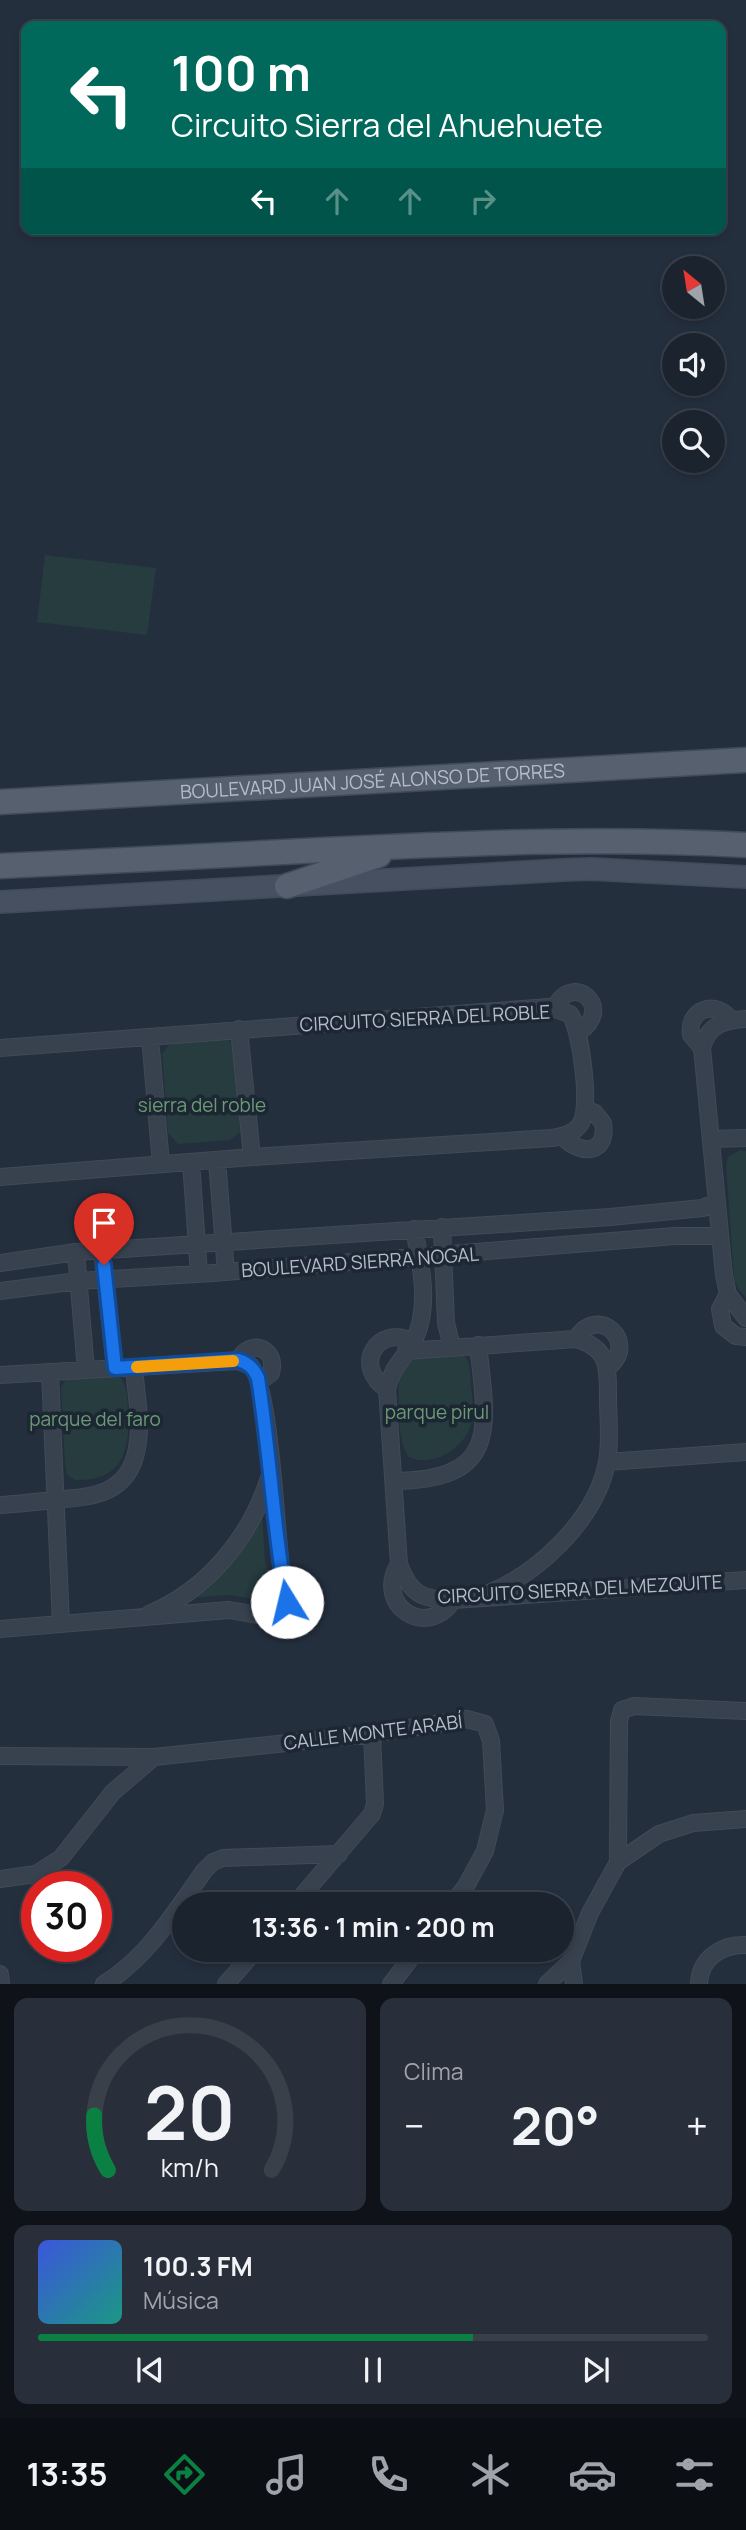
<!DOCTYPE html>
<html lang="es">
<head>
<meta charset="utf-8">
<style>
  :root { --surface:#1b232e; --page:#282f3a; --text:#f1f3f6; --muted:#a0a4aa; --line:#39404a; --accent:#0b8043 }
  body { margin:0; font-family:Manrope,sans-serif; background:var(--page); color:var(--text); height:100vh; display:flex; flex-direction:column; font-size:26px; white-space:nowrap }
  * { box-sizing:border-box; margin:0 }
  p { font-size:23px; color:var(--muted) }
  .icon { flex:none; width:38px; height:38px; fill:none; stroke:currentColor; stroke-width:2; stroke-linecap:round; stroke-linejoin:round }
  .map { position:relative; height:1984px; overflow:hidden }
  .details { display:flex; flex-direction:column; gap:14px; padding:14px; background:#0f1319; flex:1 }
  .details>* { flex:none }
  .top-card { position:absolute; left:21px; top:21px; width:705px; height:214px; border-radius:14px; box-shadow:0 4px 10px #0003,0 0 0 2px var(--line); background:#00695c; color:#fff; overflow:hidden }
  .needle { width:46px; rotate:330deg }
  .buttons { position:absolute; left:662px; top:256px; display:grid; gap:14px }
  .buttons a { display:grid; place-items:center; width:63px; height:63px; border-radius:50%; background:var(--surface); box-shadow:0 4px 10px #0003,0 0 0 2px var(--line); font-size:35px }
  .speed { position:absolute; left:21px; top:1871px; display:flex; gap:14px; font-size:35px; font-weight:700; text-align:center }
  .speed>* { display:grid; place-content:center; width:91px; height:91px; border-radius:50%; background:var(--surface); box-shadow:0 4px 10px #0003,0 0 0 2px var(--line); line-height:1 }
  .speed .limit { border:10px solid #d22; background:#fff; color:#111 }
  .pin { position:absolute; display:grid; place-items:center; width:60px; height:60px; color:#fff; margin:-72px -30px; border-radius:50% 50% 50% 0; rotate:-45deg; box-shadow:0 0 7px #0007 }
  .pin .icon { rotate:45deg }
  .me { position:absolute; width:77px; margin:-38px; rotate:351deg; stroke-linejoin:round; filter:drop-shadow(0 0 5px #0008) }
  .turn { display:flex; align-items:center; gap:24px; height:147px; padding:0 35px; font-size:32px }
  .turn .icon { width:91px; height:91px; stroke-width:2.5 }
  .turn b { display:block; font-size:49px; line-height:60px }
  .lanes { display:flex; align-items:center; height:66px; padding:0 35px; background:#0003; justify-content:center; gap:35px; direction:ltr }
  .lanes .off { opacity:.35 }
  .big { font-size:52px; font-weight:700; line-height:1.1 }
  .details .widget { flex:1; display:flex; flex-direction:column; justify-content:center; gap:10px; min-width:0; padding:0 24px; border-radius:14px; background:var(--page) }
  .details .dial { align-items:center; gap:0 }
  .dial svg { height:182px; overflow:visible; fill:none; stroke:var(--line); stroke-width:7; stroke-linecap:round; text-anchor:middle }
  .dial text { fill:var(--text); stroke:none }
  .song { display:flex; align-items:center; gap:21px }
  .cover { width:84px; height:84px; border-radius:10px; background:linear-gradient(135deg,hsl(230 70% 55%),hsl(170 70% 35%)) }
  .played { height:7px; border-radius:4px; background:linear-gradient(90deg,var(--accent) 65%,var(--line) 65%) }
  .keys { display:flex; justify-content:space-around; direction:ltr }
  .heat { display:flex; justify-content:space-between; align-items:center; font-size:38px; direction:ltr }
  .details .tiles { flex:1; display:grid; gap:14px; grid-template-columns:1fr 1fr }
  .widget:last-child { grid-column:span 2 }
  .trip { position:absolute; left:172px; top:1892px; width:402px; height:70px; border-radius:35px; background:var(--surface); box-shadow:0 4px 10px #0003,0 0 0 2px var(--line); font-weight:700; line-height:70px; text-align:center }
  .menu { display:flex; height:112px; justify-content:space-around; align-items:center; background:#0b0e12; color:var(--muted) }
  .menu .icon { width:49px; height:49px }
  .menu .selected { color:var(--accent) }
  .menu b { font-size:32px; color:var(--text) }
  .map>svg:first-child { display:block }
  .green { fill:#263c3f }
  .lines { fill:none; stroke-linecap:round; stroke-linejoin:round }
  .street-casing { stroke:#414a57; stroke-width:18 }
  .secondary-casing { stroke:#414a57; stroke-width:24 }
  .primary-casing { stroke:#414a57; stroke-width:27 }
  .street { stroke:#38414e; stroke-width:16 }
  .secondary { stroke:#465061; stroke-width:21 }
  .primary { stroke:#56606e; stroke-width:24 }
  .route-casing { stroke:#114b97; stroke-width:18 }
  .route { stroke:#1a73e8; stroke-width:12 }
  .slow { stroke:#f59e0b; stroke-width:12 }
  .labels { text-anchor:middle; stroke-width:7; stroke-linejoin:round; paint-order:stroke }
  .street-label { font-size:19px; fill:#b4bcc9; stroke:#1d2633 }
  .park-label { font-size:19px; fill:#6b9a76; stroke:#1d2633 }
</style>
</head>
<body>
<div class="map">
<svg width="746" height="1984" viewBox="0 0 746 1984">
  <rect width="100%" height="100%" fill="#242f3e"/>
  <path class="green" d="M45 555 156 568 147 635 37 622Z
    M226 1038 234 1045 240 1132 230 1140 178 1144 168 1133 162 1054 171 1042Z
    M740 1150 746 1151V1298L739 1290 734 1279 726 1165 728 1157Z
    M463 1354C472 1362 470 1375 471 1386 472 1398 475 1412 471 1425 464 1448 433 1468 409 1457 396 1444 396 1376 403 1358Z
    M117 1374C128 1384 127 1396 128 1410 130 1450 124 1481 75 1480L67 1475 65 1464 61 1387 67 1378Z
    M262 1510 265 1563 278 1589 272 1601 265 1604 244 1597 227 1595 181 1599Z"/>
  <g class="lines">
    <g class="street-casing">
      <path id="street" d="M555 1008C571 971 616 1007 579 1032
        M746 1019C724 1020 708 1025 702 1048L724 1275 728 1294 746 1318
        M239 1029 252 1157
        M150 1037 161 1164
        M0 1048 550 1007 570 1014C581 1031 591 1106 581 1123 574 1134 564 1136 552 1138L252 1157 0 1177
        M702 1048 691 1035C687 1009 716 999 731 1020
        M563 1137C581 1156 608 1154 603 1123L595 1113 586 1109
        M711 1139 746 1138
        M217 1160 226 1272
        M191 1162 199 1274
        M442 1227 446 1323 452 1347
        M414 1229C421 1265 431 1309 413 1342 403 1360 392 1367 387 1389L399 1564C410 1594 422 1600 453 1600L746 1580
        M102 1250 115 1368
        M76 1252 86 1370
        M0 1263 76 1252 610 1217 703 1208 716 1202
        M0 1291 78 1281 213 1273 675 1236H719
        M728 1294 720 1309 723 1326 736 1336 746 1337
        M576 1339C597 1303 640 1343 608 1367
        M406 1351 576 1339C609 1348 608 1368 608 1397 608 1418 611 1441 607 1462 596 1520 537 1575 484 1595
        M238 1361C250 1337 278 1348 271 1373L259 1382
        M50 1372 61 1624
        M0 1375 238 1361 251 1366C270 1387 276 1530 281 1566 283 1577 287 1587 288 1598L280 1612 269 1617 229 1610 0 1629
        M387 1389C352 1367 377 1323 413 1342
        M607 1462 746 1452
        M395 1481C501 1480 487 1425 478 1345
        M0 1505C18 1504 36 1502 54 1500 92 1497 129 1495 137 1448 142 1423 136 1393 134 1367
        M399 1564C373 1606 428 1640 453 1600
        M149 1614C207 1590 250 1538 269 1478
        M0 1756 154 1757 372 1734 467 1719 485 1724 491 1741 495 1810 485 1851 466 1886 452 1904
        M618 1862 619 1721 622 1710 634 1706 746 1711
        M0 1879 36 1874 61 1858 113 1792 154 1757
        M295 1904 372 1814 375 1804 372 1734
        M571 1961 574 1984
        M0 1974 1 1984
        M104 1984C147 1958 175 1912 204 1871L213 1862 223 1858 339 1854
        M226 1984 256 1950
        M391 1984 417 1950
        M547 1984 571 1961 590 1913 618 1862 659 1834 693 1823 746 1819
        M699 1984C700 1958 722 1944 746 1945"/>
    </g>
    <g class="secondary-casing">
      <path id="secondary" d="M0 902 563 870 591 869 746 877"/>
    </g>
    <g class="primary-casing">
      <g id="primary">
        <path id="s1" d="M0 802 746 760"/>
        <path d="M0 866C108 861 215 856 323 850 464 843 605 837 746 845"/>
        <path d="M287 886 379 855"/>
      </g>
    </g>
    <use href="#street" class="street"/>
    <use href="#secondary" class="secondary"/>
    <use href="#primary" class="primary"/>
  </g>
  <g class="lines">
    <g class="route-casing">
      <path id="route" d="M104 1265 115 1368 238 1360C249 1363 254 1369 258 1378 268 1441 272 1503 281 1566 283 1578 290 1590 287 1602"/>
    </g>
    <use href="#route" class="route"/>
    <path class="slow" d="M137 1367 233 1361"/>
  </g>
  <g class="labels">
    <g class="street-label">
      <text dy="7" stroke="none"><textPath href="#s1" startOffset="373">BOULEVARD JUAN JOSÉ ALONSO DE TORRES</textPath></text>
      <text transform="translate(425 1018) rotate(-3)" y="7">CIRCUITO SIERRA DEL ROBLE</text>
      <text transform="translate(360 1262) rotate(-4)" y="7">BOULEVARD SIERRA NOGAL</text>
      <text transform="translate(580 1589) rotate(-3)" y="7">CIRCUITO SIERRA DEL MEZQUITE</text>
      <text transform="translate(373 1732) rotate(-7)" y="7">CALLE MONTE ARABÍ</text>
    </g>
    <g class="park-label">
      <text x="202" y="1112">sierra del roble</text>
      <text x="437" y="1419">parque pirul</text>
      <text x="95" y="1426">parque del faro</text>
    </g>
  </g>
</svg>
<div class="buttons">
<a><svg class="needle" viewBox="-14 -14 28 28"><path d="M0-13l5 13h-10z" fill="#e53935"/><path d="M0 13l5-13h-10z" fill="#a0a4aa"/></svg></a>
<a><svg class="icon" aria-label="sound" viewBox="0 0 24 24"><path d="M4 9h4l5-4v14l-5-4H4zM17 9q2 3 0 6"/></svg></a>
<a><svg class="icon" aria-label="search" viewBox="0 0 24 24"><circle cx="10" cy="10" r="6"/><path d="M15 15l6 6"/></svg></a>
</div>
<div class="speed"><div class="limit">30</div></div>
<div class="pin" style="left:104px;top:1265px;background:#d93025"><svg class="icon" aria-label="arrive" viewBox="0 0 24 24"><path d="M6 21V4h12l-3 4 3 4H6"/></svg></div>
<svg class="me" style="left:287px;top:1602px" viewBox="-20 -20 40 40"><circle r="19" fill="#fff"/><path d="M0-13L10 11 0 6-10 11z" fill="#1a73e8"/></svg>
<div class="trip">13:36 · 1 min · 200 m</div>
<div class="top-card">
<div class="turn"><svg class="icon" aria-label="left" viewBox="0 0 24 24"><path d="M17 20v-9H6M10 6l-5 5 5 5"/></svg><div><b>100 m</b>Circuito Sierra del Ahuehuete</div></div>
<div class="lanes"><svg class="icon" aria-label="left" viewBox="0 0 24 24"><path d="M17 20v-9H6M10 6l-5 5 5 5"/></svg><svg class="icon off" aria-label="ahead" viewBox="0 0 24 24"><path d="M12 20V5M6 11l6-6 6 6"/></svg><svg class="icon off" aria-label="ahead" viewBox="0 0 24 24"><path d="M12 20V5M6 11l6-6 6 6"/></svg><svg class="icon off" aria-label="right" viewBox="0 0 24 24"><path d="M7 20v-9h11M14 6l5 5-5 5"/></svg></div>
</div>
</div>
<section class="details">
<div class="tiles">
<div class="widget dial"><svg viewBox="0 0 100 80">
<path d="M14 69A42 42 0 1 1 86 69"/>
<path d="M14 69A42 42 0 0 1 8 45" stroke="#0b8043"/>
<text x="50" y="56" font-size="32" font-weight="700">20</text>
<text x="50" y="72" font-size="11">km/h</text>
</svg></div>
<div class="widget"><p>Clima</p>
<div class="heat"><a>−</a><b class="big">20°</b><a>+</a></div>
</div>
<div class="widget">
<div class="song"><i class="cover"></i><div><b>100.3 FM</b><p>Música</p></div></div>
<div class="played"></div>
<div class="keys"><svg class="icon" aria-label="previous" viewBox="0 0 24 24"><path d="M18 5L8 12l10 7zM5 5v14"/></svg><svg class="icon" aria-label="pause" viewBox="0 0 24 24"><path d="M8 5v14M16 5v14"/></svg><svg class="icon" aria-label="next" viewBox="0 0 24 24"><path d="M6 5l10 7-10 7zM19 5v14"/></svg></div>
</div>
</div>
</section>
<nav class="menu">
<b>13:35</b>
<svg class="icon selected" aria-label="directions" viewBox="0 0 24 24"><path d="M12 3l9 9-9 9-9-9zM9 14v-3h6M13 9l2 2-2 2"/></svg>
<svg class="icon" aria-label="music" viewBox="0 0 24 24"><path d="M9 18V5l10-2v13"/><circle cx="6" cy="18" r="3"/><circle cx="16" cy="16" r="3"/></svg>
<svg class="icon" aria-label="phone" viewBox="0 0 24 24"><path d="M5 4h4l2 5-3 2q2 4 5 5l2-3 5 2v4C11 20 4 13 5 4z"/></svg>
<svg class="icon" aria-label="climate" viewBox="0 0 24 24"><path d="M12 3v18M4 7l16 10M4 17L20 7"/></svg>
<svg class="icon" aria-label="car" viewBox="0 0 24 24"><path d="M5 17H2v-5l4-1 3-4h7l3 4 3 1v5h-3M9 17h6M6 11h13"/><circle cx="7" cy="17" r="2"/><circle cx="17" cy="17" r="2"/></svg>
<svg class="icon" aria-label="filters" viewBox="0 0 24 24"><path d="M4 7h16M4 17h16"/><circle cx="9" cy="7" r="2"/><circle cx="15" cy="17" r="2"/></svg>
</nav>
</body>
</html>
